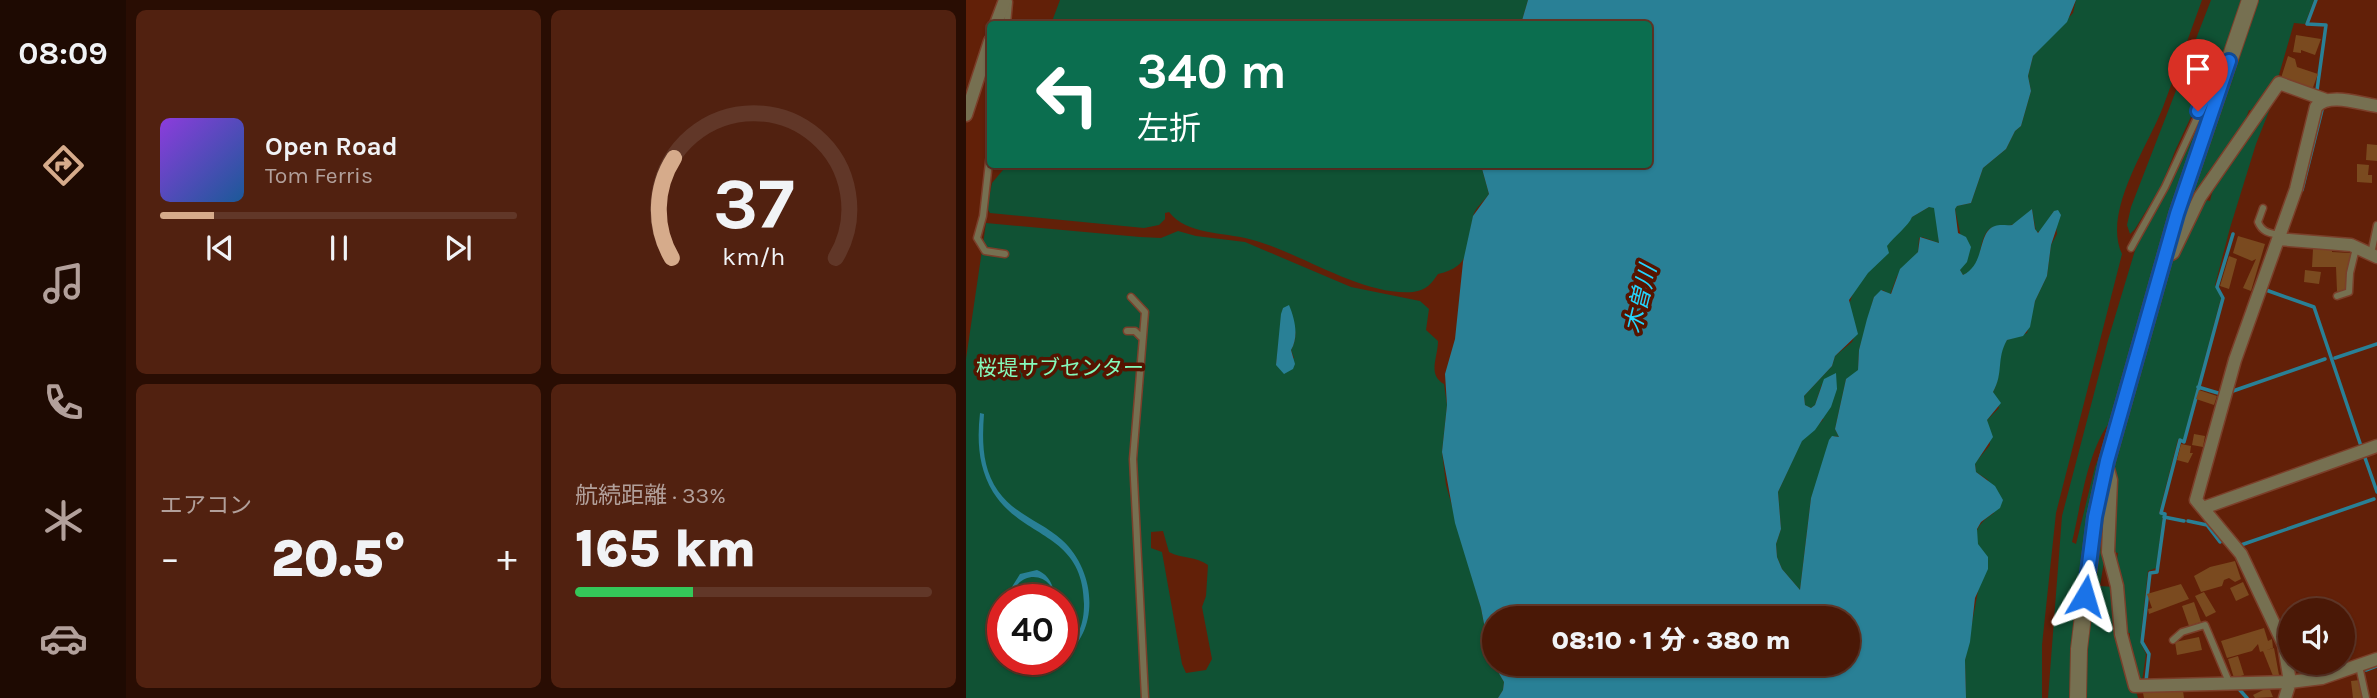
<!DOCTYPE html>
<html lang="ja">
<head>
<meta charset="utf-8">
<style>
  :root { --surface:#4a1806; --page:#512110; --text:#f1f3f6; --muted:#b2a09b; --line:#613728; --accent:#d6ab8b }
  body { margin:0; font-family:Karla,"Noto Sans JP",sans-serif; background:var(--page); color:var(--text); height:100vh; display:flex; flex-direction:column; font-size:26px; white-space:nowrap }
  * { box-sizing:border-box; margin:0 }
  p { font-size:23px; color:var(--muted) }
  .icon { flex:none; width:38px; height:38px; fill:none; stroke:currentColor; stroke-width:2; stroke-linecap:round; stroke-linejoin:round }
  .map { position:relative; flex:1; overflow:hidden }
  .drawer { display:flex; flex-direction:column; gap:10px; padding:10px; background:#290d03; width:840px }
  .drawer>* { flex:none }
  .guide { position:absolute; left:21px; top:21px; width:665px; height:147px; border-radius:7px; box-shadow:0 2px 5px #0004,0 0 0 2px var(--line); background:#0b6e4f; color:#fff; overflow:hidden }
  .controls { position:absolute; left:1312px; top:598px; display:grid; gap:14px }
  .controls a { display:grid; place-items:center; width:77px; height:77px; border-radius:50%; background:var(--surface); box-shadow:0 2px 5px #0004,0 0 0 2px var(--line); font-size:35px }
  .speed { position:absolute; left:21px; top:584px; display:flex; gap:14px; font-size:35px; font-weight:700; text-align:center }
  .speed>* { display:grid; place-content:center; width:91px; height:91px; border-radius:50%; background:var(--surface); box-shadow:0 2px 5px #0004,0 0 0 2px var(--line); line-height:1 }
  .speed .limit { border:10px solid #d22; background:#fff; color:#111 }
  .pin { position:absolute; display:grid; place-items:center; width:60px; height:60px; color:#fff; margin:-72px -30px; border-radius:50% 50% 50% 0; rotate:-45deg; box-shadow:0 0 7px #0007 }
  .pin .icon { rotate:45deg }
  .me { position:absolute; width:77px; margin:-38px; rotate:7deg; stroke-linejoin:round; filter:drop-shadow(0 0 5px #0008) }
  .turn { display:flex; align-items:center; gap:24px; height:147px; padding:0 35px; font-size:32px }
  .turn .icon { width:91px; height:91px; stroke-width:2.5 }
  .turn b { display:block; font-size:49px; line-height:60px }
  .big { font-size:52px; font-weight:800; line-height:1.1 }
  .drawer .card { flex:1; display:flex; flex-direction:column; justify-content:center; gap:10px; min-width:0; padding:0 24px; border-radius:10px; background:var(--page) }
  .drawer .dial { align-items:center; gap:0 }
  .dial svg { height:182px; overflow:visible; fill:none; stroke:var(--line); stroke-width:7; stroke-linecap:round; text-anchor:middle }
  .dial text { fill:var(--text); stroke:none }
  .song { display:flex; align-items:center; gap:21px }
  .cover { width:84px; height:84px; border-radius:10px; background:linear-gradient(135deg,hsl(270 70% 55%),hsl(210 70% 35%)) }
  .played { height:7px; border-radius:4px; background:linear-gradient(90deg,var(--accent) 15%,var(--line) 15%) }
  .keys { display:flex; justify-content:space-around; direction:ltr }
  .heat { display:flex; justify-content:space-between; align-items:center; font-size:38px; direction:ltr }
  .charge { height:10px; border-radius:5px; background:linear-gradient(90deg,#34c759 33%,var(--line) 0) }
  .drawer .tiles { flex:1; display:grid; gap:10px; grid-template-columns:repeat(2,1fr) }
  .trip { position:absolute; left:516px; top:606px; width:378px; height:70px; border-radius:35px; background:var(--surface); box-shadow:0 2px 5px #0004,0 0 0 2px var(--line); font-weight:800; line-height:70px; text-align:center }
  main { display:flex; flex:1; min-height:0 }
  .dock { display:flex; flex-direction:column; width:126px; justify-content:space-around; align-items:center; background:#1e0a02; color:var(--muted) }
  .dock .icon { width:49px; height:49px }
  .dock .current { color:var(--accent) }
  .dock b { font-size:32px; color:var(--text) }
  .map>svg:first-child { display:block }
  .green { fill:#105234; fill-rule:evenodd }
  .water { fill:#298096; fill-rule:evenodd }
  .lines { fill:none; stroke-linecap:round; stroke-linejoin:round }
  .stream { stroke:#298096; stroke-width:3.5 }
  .building { fill:#7a4a1f }
  .service-casing { stroke:#7b3f2a; stroke-width:9 }
  .minor-casing { stroke:#7b3f2a; stroke-width:15 }
  .tertiary-casing { stroke:#7b3f2a; stroke-width:18 }
  .service { stroke:#767051; stroke-width:6 }
  .minor { stroke:#767051; stroke-width:12 }
  .tertiary { stroke:#767051; stroke-width:16 }
  .route-casing { stroke:#114b97; stroke-width:18 }
  .route { stroke:#1a73e8; stroke-width:12 }
  .labels { text-anchor:middle; stroke-width:7; stroke-linejoin:round; paint-order:stroke }
  .park-label { font-size:21px; fill:#84fabb; stroke:#561400 }
  .water-label { font-size:23px; font-style:italic; fill:#24d4fc; stroke:#561400 }
</style>
</head>
<body>
<main>
<nav class="dock">
<b>08:09</b>
<svg class="icon current" aria-label="directions" viewBox="0 0 24 24"><path d="M12 3l9 9-9 9-9-9zM9 14v-3h6M13 9l2 2-2 2"/></svg>
<svg class="icon" aria-label="music" viewBox="0 0 24 24"><path d="M9 18V5l10-2v13"/><circle cx="6" cy="18" r="3"/><circle cx="16" cy="16" r="3"/></svg>
<svg class="icon" aria-label="phone" viewBox="0 0 24 24"><path d="M5 4h4l2 5-3 2q2 4 5 5l2-3 5 2v4C11 20 4 13 5 4z"/></svg>
<svg class="icon" aria-label="climate" viewBox="0 0 24 24"><path d="M12 3v18M4 7l16 10M4 17L20 7"/></svg>
<svg class="icon" aria-label="car" viewBox="0 0 24 24"><path d="M5 17H2v-5l4-1 3-4h7l3 4 3 1v5h-3M9 17h6M6 11h13"/><circle cx="7" cy="17" r="2"/><circle cx="17" cy="17" r="2"/></svg>
</nav>
<section class="drawer">
<div class="tiles">
<div class="card">
<div class="song"><i class="cover"></i><div><b>Open Road</b><p>Tom Ferris</p></div></div>
<div class="played"></div>
<div class="keys"><svg class="icon" aria-label="previous" viewBox="0 0 24 24"><path d="M18 5L8 12l10 7zM5 5v14"/></svg><svg class="icon" aria-label="pause" viewBox="0 0 24 24"><path d="M8 5v14M16 5v14"/></svg><svg class="icon" aria-label="next" viewBox="0 0 24 24"><path d="M6 5l10 7-10 7zM19 5v14"/></svg></div>
</div>
<div class="card dial"><svg viewBox="0 0 100 80">
<path d="M14 69A42 42 0 1 1 86 69"/>
<path d="M14 69A42 42 0 0 1 15 25" stroke="#d6ab8b"/>
<text x="50" y="56" font-size="32" font-weight="700">37</text>
<text x="50" y="72" font-size="11">km/h</text>
</svg></div>
<div class="card"><p>エアコン</p>
<div class="heat"><a>−</a><b class="big">20.5°</b><a>+</a></div>
</div>
<div class="card"><p>航続距離 · 33%</p><b class="big">165 km</b><div class="charge"></div></div>
</div>
</section>
<div class="map">
<svg width="1411" height="698" viewBox="0 0 1411 698">
  <rect width="100%" height="100%" fill="#622008"/>
  <path class="green" d="M94 0H562L555 24H85Z
    M1110 0H1236C1223 36 1210 72 1197 107 1182 146 1136 212 1156 254L1090 513 1076 645V698H1000L999 660 1019 554C1001 537 1012 523 1028 513L1022 480 1010 472 1009 463 1024 445 1021 420 1033 408 1027 392C1037 375 1029 356 1041 340L1061 333 1069 301 1081 276 1085 245 1091 234 1088 211 1076 231 1070 232 1066 209C1061 214 1052 223 1045 225 1035 228 1026 223 1020 233 1011 248 1018 266 997 275L994 270 995 237 989 209 991 206 1005 203 1017 168 1040 149 1049 131 1055 126 1065 91 1062 76 1067 56 1107 13Z
    M1245 0H1279L1262 50 1250 63 1209 151 1196 185 1169 229 1164 234 1161 225 1165 207Z
    M1292 0H1348L1339 24 1328 23 1312 78 1289 112 1283 110 1273 138 1249 175 1241 173 1232 196 1212 224Z
    M1248 82 1150 414C1121 446 1116 501 1106 542L1110 544 1129 467 1143 431 1107 698H1082L1096 516 1142 340 1170 247Z
    M1307 101 1290 144 1264 228 1249 285 1255 298 1217 440 1212 439 1193 513 1197 515 1190 568 1182 571 1174 642 1180 654 1176 681C1165 671 1163 647 1164 633H1157L1149 571 1152 553 1144 551 1148 470 1167 390 1198 270 1236 199 1244 201 1249 181 1278 139H1281L1288 122Z
    M42 164 515 165 523 194C518 201 508 209 507 217 500 247 507 266 472 274 465 284 461 290 447 292 394 296 333 251 283 239 257 232 221 235 203 212L199 213V219L193 225 178 228 24 213 21 208 26 183Z
    M963 207H968L970 212 973 243 956 237 953 238 952 252 931 276 924 295 917 290 908 297 893 350 892 370 889 375 880 379 869 429 873 437 868 436 845 498 834 590 816 569 811 557 810 544 815 529 812 492 836 440 857 420 856 384 849 405 845 408 839 405 838 396 866 366 869 356 886 342 891 331 883 305 887 293 931 231 946 217Z
    M20 223 174 237 195 238 212 231 230 236 279 242 385 287 454 301 463 309 460 330 472 341C472 358 461 374 478 384L481 405 476 452 480 485 515 608 525 660 538 682 537 690 532 698H0V359ZM317 308C328 320 334 334 325 350L328 358 310 365ZM197 531 203 552C216 559 230 556 242 565L240 596 236 607 246 659 240 670 220 673 216 664 196 552 185 548V532ZM37 600H96V660H37Z
    M1142 486 1140 549 1134 586 1148 587 1152 650 1158 651 1172 698H1117L1127 568Z"/>
  <path class="water" d="M562 0H1110L1101 22 1067 56 1062 76 1065 91 1055 126 1049 131 1040 149 1017 168 1005 203 991 206 989 209 992 233 1000 237 1005 247 1001 262 994 270 997 275C1020 264 1011 232 1029 226 1035 224 1040 226 1046 225L1066 209 1069 229 1072 233 1088 211 1092 210 1095 215 1085 245 1081 276 1069 301 1064 327 1057 336 1041 340C1030 359 1038 373 1027 392L1035 403 1021 420 1027 437 1009 464 1010 472 1029 486 1037 500 1034 508 1015 522 1011 529 1012 544 1022 557V569L1009 598 1004 642 999 660 1000 698H532L537 690 538 682 525 660 515 608 489 523 476 452 481 405 479 374 489 339 497 262 507 216 523 194 515 165 682 164V24H555ZM963 207 968 208 973 243 954 237 952 252 934 269 925 294 915 290 908 297 901 319 893 350 892 370 880 379 869 429 873 437 866 436 863 440 845 498 834 590 816 569 811 557 810 544 815 529 812 492 836 441 849 430 865 407 871 389 870 373 858 379 849 405 845 408 839 405 838 396 866 366 869 356 892 334 883 300 902 273 923 253 921 246C928 237 943 225 946 217ZM528 618H882V663H528Z
    M323 305C329 319 333 337 325 350L329 364 327 369 318 374 310 365 315 314 317 308Z
    M14 413 18 414C16 441 16 468 32 491 49 515 76 522 96 540 130 571 135 631 96 658V650C113 638 118 624 118 604 117 532 57 540 27 492 12 467 11 440 14 413Z
    M71 570C80 574 84 579 87 588L82 596 83 600H67L70 594 80 593 84 585C76 575 61 574 52 584 49 587 49 592 46 595 43 597 39 598 37 600V627C30 614 34 604 40 591L44 590 54 574Z"/>
  <g class="lines">
    <path class="stream" d="M1350 0 1341 24 1360 25 1351 90
      M1336 190 1356 110
      M1300 290 1348 307 1396 449
      M1369 358 1411 344
      M1232 387 1252 393
      M1267 391 1359 359
      M1398 455 1411 492
      M1198 517 1218 521
      M1222 521 1241 525 1254 542
      M1275 545 1408 499
      M1400 670 1411 666
      M1180 681 1183 654 1176 642 1184 573 1191 572 1199 514 1195 513 1214 440 1218 442 1257 298 1251 287 1267 234
      M1272 688 1281 698"/>
  </g>
  <path class="building" d="M1330 35 1355 39 1349 55 1335 50V53L1327 52Z
    M1322 56 1329 59 1331 67 1352 74 1346 90 1315 78Z
    M1401 144 1411 145V161L1400 160Z
    M1391 164 1403 165 1402 175H1406V183L1391 182Z
    M1272 236 1299 244 1285 291 1277 288 1290 259 1286 261 1267 253Z
    M1347 249H1366V252L1384 253V266H1381L1382 291H1371L1370 267H1346Z
    M1263 256 1271 259 1263 289 1254 286Z
    M1339 270 1355 272 1353 284 1338 282Z
    M1233 390 1251 396 1248 405 1230 399Z
    M1228 434 1239 436 1237 447 1226 445Z
    M1215 444 1225 446 1224 453H1227L1222 463 1211 460Z
    M1269 561 1275 579 1269 582 1263 578 1258 580 1256 586 1235 592 1228 576 1244 567Z
    M1277 582 1283 595 1270 601 1264 588Z
    M1215 584 1223 599 1183 614 1182 609 1186 608 1181 594Z
    M1238 592 1250 612 1240 617 1229 596Z
    M1228 602 1235 622 1223 626 1216 606Z
    M1298 628 1302 641 1306 639 1307 648 1294 652 1292 644 1286 651 1261 658 1255 641Z
    M1233 637 1236 650 1211 655 1209 642Z
    M1308 648 1313 675 1307 676 1297 651Z
    M1272 656 1278 675 1268 678 1262 659Z
    M1394 680 1396 698H1387L1385 681Z
    M1303 687 1307 697 1289 698 1287 695Z
    M1206 690 1217 691 1218 698H1178L1177 693Z"/>
  <g class="lines">
    <g class="service-casing">
      <path id="service" d="M41 24 43 2
        M24 153 17 216 11 238 19 251 39 254
        M1297 208 1292 222C1296 232 1303 233 1313 235
        M1165 248 1199 187 1255 66
        M1405 254 1411 225
        M1371 296 1383 292 1384 273 1390 248
        M165 297 179 312 167 459 179 698
        M161 331H169L176 338
        M1207 640 1216 632 1239 625 1263 682
        M1393 666 1400 698"/>
    </g>
    <g class="minor-casing">
      <path id="minor" d="M30 24 39 0
        M0 115 24 41
        M1312 239 1385 245 1411 257
        M1201 256 1207 253 1234 197 1313 83 1360 100
        M1142 469 1145 480 1142 552 1151 586 1155 634 1169 686 1324 682 1356 678 1411 659
        M1237 508 1411 446
        M1319 698 1324 682 1318 645 1275 554 1230 500 1269 360 1330 189 1350 107C1363 92 1394 104 1411 106"/>
    </g>
    <g class="tertiary-casing">
      <path id="tertiary" d="M1112 698 1113 649 1129 517 1141 461 1211 214 1284 0"/>
    </g>
    <use href="#service" class="service"/>
    <use href="#minor" class="minor"/>
    <use href="#tertiary" class="tertiary"/>
  </g>
  <g class="lines">
    <g class="route-casing">
      <path id="route" d="M1119 596 1129 517 1141 461 1211 214 1263 61 1253 67 1232 111"/>
    </g>
    <use href="#route" class="route"/>
  </g>
  <g class="labels">
    <g class="park-label">
      <text x="94" y="375">桜堤サブセンター</text>
    </g>
    <g class="water-label">
      <text transform="translate(674 299) rotate(-76)" y="8">木曽川</text>
    </g>
  </g>
</svg>
<div class="controls">
<a><svg class="icon" aria-label="sound" viewBox="0 0 24 24"><path d="M4 9h4l5-4v14l-5-4H4zM17 9q2 3 0 6"/></svg></a>
</div>
<div class="speed"><div class="limit">40</div></div>
<div class="pin" style="left:1232px;top:111px;background:#d93025"><svg class="icon" aria-label="arrive" viewBox="0 0 24 24"><path d="M6 21V4h12l-3 4 3 4H6"/></svg></div>
<svg class="me" style="left:1119px;top:596px" viewBox="-20 -20 40 40"><path d="M0-17L14 15 0 8-14 15z" fill="#1a73e8" stroke="#fff" stroke-width="4"/></svg>
<div class="trip">08:10 · 1 分 · 380 m</div>
<div class="guide">
<div class="turn"><svg class="icon" aria-label="left" viewBox="0 0 24 24"><path d="M17 20v-9H6M10 6l-5 5 5 5"/></svg><div><b>340 m</b>左折</div></div>
</div>
</div>
</main>
</body>
</html>
